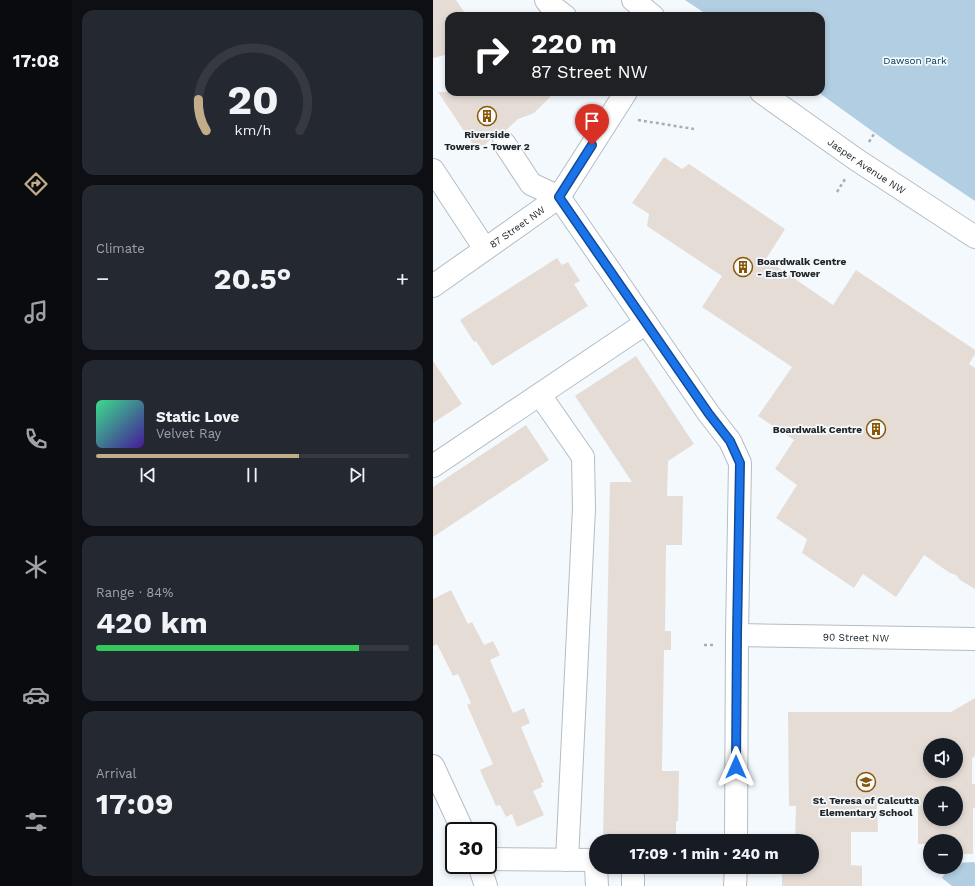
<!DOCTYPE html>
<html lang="en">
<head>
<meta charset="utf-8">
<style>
  :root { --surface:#171b24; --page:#242831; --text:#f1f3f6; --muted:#9ea1a6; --line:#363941; --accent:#c3ac89 }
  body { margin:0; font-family:"Work Sans",sans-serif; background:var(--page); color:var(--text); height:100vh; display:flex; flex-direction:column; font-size:15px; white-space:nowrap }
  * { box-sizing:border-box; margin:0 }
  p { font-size:13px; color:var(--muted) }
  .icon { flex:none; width:22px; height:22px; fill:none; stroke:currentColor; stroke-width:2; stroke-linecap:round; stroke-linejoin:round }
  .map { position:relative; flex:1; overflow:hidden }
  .sheet { display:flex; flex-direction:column; gap:10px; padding:10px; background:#0d0f14; width:361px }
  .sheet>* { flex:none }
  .hud { position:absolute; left:12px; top:12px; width:380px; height:84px; border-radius:12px; box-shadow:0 2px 6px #0003; background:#202124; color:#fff; overflow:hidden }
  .buttons { position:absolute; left:490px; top:738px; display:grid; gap:8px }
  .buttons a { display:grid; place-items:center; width:40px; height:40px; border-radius:50%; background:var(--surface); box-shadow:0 2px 6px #0003; font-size:20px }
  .speed { position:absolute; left:12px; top:822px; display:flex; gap:8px; font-size:20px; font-weight:700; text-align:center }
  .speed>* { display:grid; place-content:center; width:52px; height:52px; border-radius:50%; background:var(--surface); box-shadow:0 2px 6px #0003; line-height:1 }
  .speed .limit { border:2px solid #111; border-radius:6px; background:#fff; color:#111 }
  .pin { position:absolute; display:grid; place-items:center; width:34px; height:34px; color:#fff; margin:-41px -17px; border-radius:50% 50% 50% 0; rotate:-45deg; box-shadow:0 0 4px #0007 }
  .pin .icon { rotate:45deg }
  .me { position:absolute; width:44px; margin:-22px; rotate:0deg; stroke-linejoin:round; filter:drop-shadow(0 0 3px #0008) }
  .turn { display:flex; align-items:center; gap:14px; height:84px; padding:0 20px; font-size:18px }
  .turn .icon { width:52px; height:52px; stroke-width:2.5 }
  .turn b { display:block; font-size:28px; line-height:34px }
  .big { font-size:30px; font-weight:700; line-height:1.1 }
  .sheet .card { flex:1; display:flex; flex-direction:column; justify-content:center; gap:6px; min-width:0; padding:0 14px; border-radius:12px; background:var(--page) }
  .sheet .dial { align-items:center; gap:0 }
  .dial svg { height:104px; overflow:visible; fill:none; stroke:var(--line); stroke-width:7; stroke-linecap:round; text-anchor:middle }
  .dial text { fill:var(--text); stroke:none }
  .song { display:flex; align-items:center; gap:12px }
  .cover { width:48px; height:48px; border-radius:6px; background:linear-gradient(135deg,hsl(150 70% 55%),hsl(260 70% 35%)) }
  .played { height:4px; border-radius:2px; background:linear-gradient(90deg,var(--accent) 65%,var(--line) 65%) }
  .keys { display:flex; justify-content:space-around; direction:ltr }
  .heat { display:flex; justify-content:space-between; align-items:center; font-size:22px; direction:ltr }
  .charge { height:6px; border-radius:3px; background:linear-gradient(90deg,#34c759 84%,var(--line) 0) }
  .trip { position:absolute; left:156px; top:834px; width:230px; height:40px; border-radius:20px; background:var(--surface); box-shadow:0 2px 6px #0003; font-weight:700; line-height:40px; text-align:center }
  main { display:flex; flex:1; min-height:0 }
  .menu { display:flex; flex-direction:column; width:72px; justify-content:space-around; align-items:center; background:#090b0e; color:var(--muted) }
  .menu .icon { width:28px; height:28px }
  .menu .current { color:var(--accent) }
  .menu b { font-size:18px; color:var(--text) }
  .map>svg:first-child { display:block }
  .green { fill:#b2cee2 }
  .building { fill:#e5ddd5; fill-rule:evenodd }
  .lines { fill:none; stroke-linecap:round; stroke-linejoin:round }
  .minor-casing { stroke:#b4bdc4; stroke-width:24 }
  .major-casing { stroke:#b4bdc4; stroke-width:24 }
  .path { stroke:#a9aeb1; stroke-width:2.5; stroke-dasharray:3 3; stroke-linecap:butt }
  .minor { stroke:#fff; stroke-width:22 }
  .major { stroke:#fff; stroke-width:22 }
  .route-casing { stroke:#114b97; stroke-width:10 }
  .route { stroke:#1a73e8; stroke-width:7 }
  .labels { text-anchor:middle; stroke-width:3.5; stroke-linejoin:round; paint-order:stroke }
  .park-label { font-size:10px; fill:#003855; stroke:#f4f9fd }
  .poi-label { font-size:10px; font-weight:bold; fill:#202426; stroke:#f4f9fd }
  .street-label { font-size:10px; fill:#202426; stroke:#f4f9fd }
</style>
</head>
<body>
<main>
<nav class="menu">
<b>17:08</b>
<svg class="icon current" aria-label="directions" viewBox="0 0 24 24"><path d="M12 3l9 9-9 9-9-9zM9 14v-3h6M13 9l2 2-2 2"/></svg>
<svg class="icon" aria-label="music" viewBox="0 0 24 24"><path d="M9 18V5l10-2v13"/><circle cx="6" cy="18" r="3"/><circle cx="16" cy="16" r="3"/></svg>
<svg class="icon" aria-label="phone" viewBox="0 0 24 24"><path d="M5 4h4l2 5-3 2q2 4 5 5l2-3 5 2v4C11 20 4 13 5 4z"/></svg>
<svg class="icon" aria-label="climate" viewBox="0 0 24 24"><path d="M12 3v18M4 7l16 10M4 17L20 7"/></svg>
<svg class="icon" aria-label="car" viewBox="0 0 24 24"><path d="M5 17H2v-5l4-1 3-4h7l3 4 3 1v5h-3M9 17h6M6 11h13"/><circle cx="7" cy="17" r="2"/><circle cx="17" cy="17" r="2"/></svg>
<svg class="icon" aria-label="filters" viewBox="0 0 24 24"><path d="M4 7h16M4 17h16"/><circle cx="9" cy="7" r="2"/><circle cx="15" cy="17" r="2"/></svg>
</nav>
<section class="sheet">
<div class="card dial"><svg viewBox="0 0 100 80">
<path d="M14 69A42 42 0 1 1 86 69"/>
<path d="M14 69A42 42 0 0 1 8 45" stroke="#c3ac89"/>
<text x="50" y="56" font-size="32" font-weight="700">20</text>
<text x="50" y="72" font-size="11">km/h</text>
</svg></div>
<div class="card"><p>Climate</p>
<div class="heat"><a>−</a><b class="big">20.5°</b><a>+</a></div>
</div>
<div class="card">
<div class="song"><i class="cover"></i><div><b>Static Love</b><p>Velvet Ray</p></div></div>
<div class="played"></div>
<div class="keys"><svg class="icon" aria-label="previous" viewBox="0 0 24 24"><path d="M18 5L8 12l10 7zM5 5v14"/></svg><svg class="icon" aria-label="pause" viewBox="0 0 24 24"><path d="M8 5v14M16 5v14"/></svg><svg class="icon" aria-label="next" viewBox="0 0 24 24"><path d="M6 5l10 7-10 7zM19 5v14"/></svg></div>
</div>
<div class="card"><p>Range · 84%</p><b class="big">420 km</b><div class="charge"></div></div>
<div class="card"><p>Arrival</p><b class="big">17:09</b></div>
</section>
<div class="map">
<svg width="542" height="886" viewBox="0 0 542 886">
  <rect width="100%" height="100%" fill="#f4f9fd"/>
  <path class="green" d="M252 0H542V201L460 146 385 92H388V16H276Z
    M541 862 542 864V886H519L509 878 515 867H523V863Z"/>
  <path class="building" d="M0 0H23L34 16H16V54L0 58Z
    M5 92H122L101 113 85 119 72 131 64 133 53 144 44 148 42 146H41Z
    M231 157 249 169 256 164 352 229 333 259 400 305 423 270 542 350V354L536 364 542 368V589L527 580 523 575 517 573 491 555 463 597 430 574 421 588 369 553 374 539 343 518 364 485 342 469 361 440 325 416 359 367 269 307 289 276 214 226 216 214 199 203Z
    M124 258 129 265 135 262 147 281 141 284 155 306 59 366 43 341 41 342 27 320Z
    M203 356 261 444 235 461 234 496H250L249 545H233L232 631H238V650H231L229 771H246L245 821H243V841H170L177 482H199L142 396Z
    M0 361 29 404 0 423Z
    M93 425 116 460 0 537V487Z
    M18 590 35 624 39 622 51 645 60 641 67 655 57 660 80 713 91 708 97 723 88 727 111 782 108 783 109 787 100 791 111 815 84 827 79 814 73 817 67 805 63 806 47 770 60 764 34 705 38 703 25 674 20 676 4 644 0 646V599Z
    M542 698V756L539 758V784H542V808H540V854H523V841H497V854H492L493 844H485V804H444L445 832H418V865L429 866V886H349V867H379V841H362L363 806H356L355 712H518ZM497 745H523V771H497ZM497 793H523V819H497Z"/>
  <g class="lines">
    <g class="minor-casing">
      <g id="minor">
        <path d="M113 0 116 4 132 16"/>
        <path d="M71 143 98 184 126 197 276 414 297 441 307 463 304 635 303 841"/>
        <path d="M0 170 52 249"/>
        <path id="s1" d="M0 286 126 197 193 92"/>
        <path d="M107 395 150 457 151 508 134 860"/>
        <path d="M0 466 213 323"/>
        <path id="s2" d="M304 635 542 639"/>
        <path d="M0 766 30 831"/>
        <path d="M55 859 163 860"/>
        <path d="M46 865 53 886"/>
        <path d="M163 867 164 886"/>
        <path d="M200 886V867"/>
        <path d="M302 886 303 867"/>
      </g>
    </g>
    <g class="major-casing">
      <g id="major">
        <path d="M200 0 220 16"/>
        <path id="s3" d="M328 92 424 160 542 237"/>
      </g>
    </g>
    <path class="path" d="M205 120 261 129
      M436 142 441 134
      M404 192 412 179
      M271 645H283"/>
    <use href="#minor" class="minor"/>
    <use href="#major" class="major"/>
  </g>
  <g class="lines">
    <g class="route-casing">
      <path id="route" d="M159 145 126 197 276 414 297 441 307 463 304 635 303 767"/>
    </g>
    <use href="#route" class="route"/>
  </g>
  <defs>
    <g id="building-ring" transform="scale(1)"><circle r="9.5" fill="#f4f9fd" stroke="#8a5603" stroke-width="1.5"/><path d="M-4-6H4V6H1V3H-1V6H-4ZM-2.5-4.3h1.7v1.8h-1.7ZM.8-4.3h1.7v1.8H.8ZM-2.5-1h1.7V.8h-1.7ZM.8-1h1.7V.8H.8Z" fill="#8a5603"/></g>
    <g id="school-ring" transform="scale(1)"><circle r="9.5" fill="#f4f9fd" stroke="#8a5603" stroke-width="1.5"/><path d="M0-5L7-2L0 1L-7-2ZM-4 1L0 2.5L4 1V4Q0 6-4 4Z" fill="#8a5603"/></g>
  </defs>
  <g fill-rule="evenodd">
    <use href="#building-ring" x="54" y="116"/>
    <use href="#building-ring" x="310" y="267"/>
    <use href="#building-ring" x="443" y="429"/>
    <use href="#school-ring" x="433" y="782"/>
  </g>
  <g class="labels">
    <g class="park-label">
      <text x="482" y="64">Dawson Park</text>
    </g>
    <g class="poi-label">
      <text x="54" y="138">Riverside<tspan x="54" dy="12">Towers - Tower 2</tspan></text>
      <text x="324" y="265" text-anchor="start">Boardwalk Centre<tspan x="324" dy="12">- East Tower</tspan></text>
      <text x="429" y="433" text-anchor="end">Boardwalk Centre</text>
      <text x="433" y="804">St. Teresa of Calcutta<tspan x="433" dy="12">Elementary School</tspan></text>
    </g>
    <g class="street-label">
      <text dy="4" stroke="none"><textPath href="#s3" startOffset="129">Jasper Avenue NW</textPath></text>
      <text dy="4" stroke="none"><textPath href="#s1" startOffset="103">87 Street NW</textPath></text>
      <text dy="4" stroke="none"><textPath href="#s2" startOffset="119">90 Street NW</textPath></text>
    </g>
  </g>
</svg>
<div class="buttons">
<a><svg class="icon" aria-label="sound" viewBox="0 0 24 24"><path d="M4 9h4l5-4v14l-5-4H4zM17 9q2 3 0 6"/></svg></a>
<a>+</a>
<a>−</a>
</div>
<div class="speed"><div class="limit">30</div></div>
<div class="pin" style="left:159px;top:145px;background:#d93025"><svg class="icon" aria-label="arrive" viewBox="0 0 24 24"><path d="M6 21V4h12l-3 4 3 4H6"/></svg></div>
<svg class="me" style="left:303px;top:767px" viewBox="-20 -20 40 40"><path d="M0-17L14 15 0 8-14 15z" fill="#1a73e8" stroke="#fff" stroke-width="4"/></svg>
<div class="trip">17:09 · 1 min · 240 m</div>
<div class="hud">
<div class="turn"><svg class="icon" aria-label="right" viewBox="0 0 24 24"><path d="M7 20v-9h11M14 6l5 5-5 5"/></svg><div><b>220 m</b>87 Street NW</div></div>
</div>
</div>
</main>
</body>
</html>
